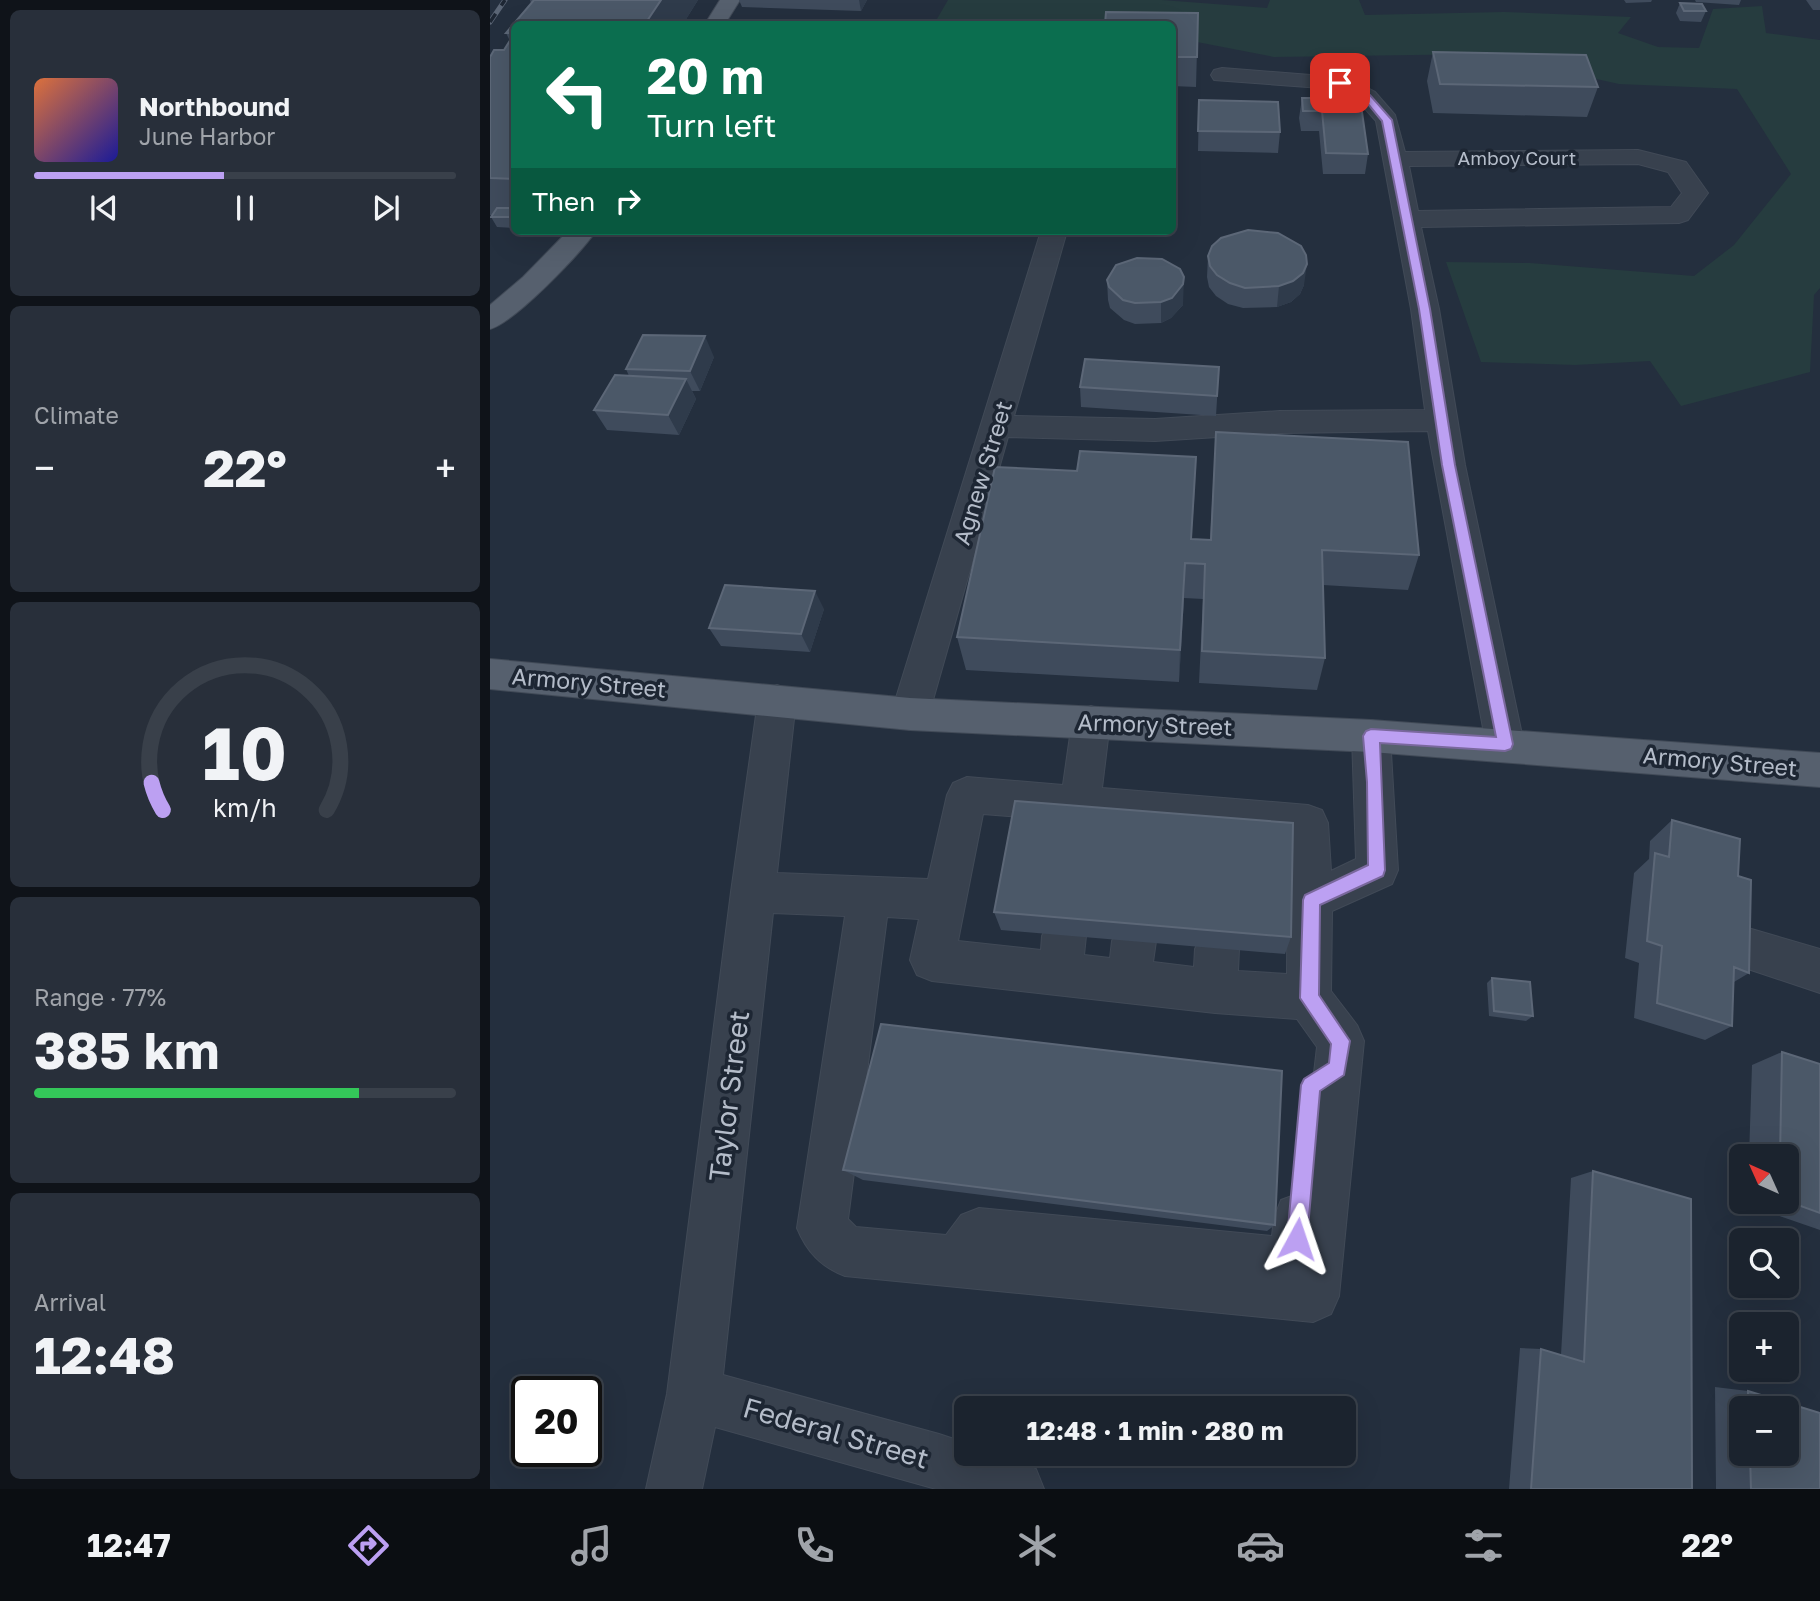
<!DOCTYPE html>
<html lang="en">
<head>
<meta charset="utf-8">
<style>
  :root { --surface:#1b232e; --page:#282f3a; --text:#f1f3f6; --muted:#a0a4aa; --line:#39404a; --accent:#bca0f2 }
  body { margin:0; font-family:"Golos Text",sans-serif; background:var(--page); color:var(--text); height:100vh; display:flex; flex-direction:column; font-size:26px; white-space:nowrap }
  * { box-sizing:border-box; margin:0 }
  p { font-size:23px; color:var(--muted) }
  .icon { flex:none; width:38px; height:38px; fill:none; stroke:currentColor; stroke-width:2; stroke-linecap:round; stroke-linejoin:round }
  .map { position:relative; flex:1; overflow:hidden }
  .sheet { display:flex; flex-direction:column; gap:10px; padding:10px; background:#0f1319; width:490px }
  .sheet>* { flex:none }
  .banner { position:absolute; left:21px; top:21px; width:665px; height:214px; border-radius:10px; box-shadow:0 7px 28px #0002,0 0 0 2px var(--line); background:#0b6e4f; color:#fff; overflow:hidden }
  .needle { width:46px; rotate:315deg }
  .tools { position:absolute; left:1239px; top:1144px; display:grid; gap:14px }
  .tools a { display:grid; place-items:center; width:70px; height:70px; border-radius:10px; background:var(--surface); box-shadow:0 7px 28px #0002,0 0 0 2px var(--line); font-size:35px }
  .speed { position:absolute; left:21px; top:1376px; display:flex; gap:14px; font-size:35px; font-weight:700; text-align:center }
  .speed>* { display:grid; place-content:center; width:91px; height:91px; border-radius:50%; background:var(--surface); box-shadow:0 7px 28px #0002,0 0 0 2px var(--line); line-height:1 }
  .speed .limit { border:4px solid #111; border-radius:10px; background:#fff; color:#111 }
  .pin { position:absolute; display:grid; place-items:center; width:60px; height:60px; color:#fff; margin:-30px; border-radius:14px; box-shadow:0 4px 10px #0006 }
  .me { position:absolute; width:77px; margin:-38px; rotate:5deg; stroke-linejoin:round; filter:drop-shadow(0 0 5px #0008) }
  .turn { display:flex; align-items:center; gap:24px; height:147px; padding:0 21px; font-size:32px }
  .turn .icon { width:91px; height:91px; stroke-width:2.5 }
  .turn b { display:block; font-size:49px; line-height:60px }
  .then { display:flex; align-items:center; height:66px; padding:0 21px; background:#0003; gap:14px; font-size:26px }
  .big { font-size:52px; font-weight:700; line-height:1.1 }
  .sheet .tile { flex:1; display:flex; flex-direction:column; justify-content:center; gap:10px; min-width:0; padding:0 24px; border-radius:10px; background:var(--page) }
  .sheet .dial { align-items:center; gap:0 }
  .dial svg { height:182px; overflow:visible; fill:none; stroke:var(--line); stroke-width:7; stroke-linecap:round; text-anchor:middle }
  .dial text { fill:var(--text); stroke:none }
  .song { display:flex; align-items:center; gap:21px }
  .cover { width:84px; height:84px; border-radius:10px; background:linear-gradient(135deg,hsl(20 70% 55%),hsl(240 70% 35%)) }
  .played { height:7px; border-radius:4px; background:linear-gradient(90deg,var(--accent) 45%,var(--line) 45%) }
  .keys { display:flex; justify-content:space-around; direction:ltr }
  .heat { display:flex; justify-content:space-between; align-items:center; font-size:38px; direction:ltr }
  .charge { height:10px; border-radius:5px; background:linear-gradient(90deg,#34c759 77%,var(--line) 0) }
  .trip { position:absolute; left:464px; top:1396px; width:402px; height:70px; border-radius:10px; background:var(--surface); box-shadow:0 7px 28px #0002,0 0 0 2px var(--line); font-weight:700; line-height:70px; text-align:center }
  .menu { display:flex; height:112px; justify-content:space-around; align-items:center; background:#0b0e12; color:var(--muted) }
  .menu .icon { width:49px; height:49px }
  .menu .active { color:var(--accent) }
  .menu b { font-size:32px; color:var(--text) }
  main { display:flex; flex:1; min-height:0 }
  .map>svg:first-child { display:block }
  .green { fill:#263c3f }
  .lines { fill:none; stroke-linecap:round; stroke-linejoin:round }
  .minor-casing { stroke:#414a57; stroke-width:2 }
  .major-casing { stroke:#414a57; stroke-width:2 }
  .minor { fill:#38414e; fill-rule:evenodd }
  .major { fill:#56606e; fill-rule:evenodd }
  .rail-casing { stroke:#5a6575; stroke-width:5 }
  .rail { stroke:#1d2633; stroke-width:3.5; stroke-dasharray:10; stroke-linecap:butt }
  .wall { fill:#3f4b5c; fill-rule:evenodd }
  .shaded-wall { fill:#2f3b4b }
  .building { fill:#4b5868; stroke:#5c6777; stroke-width:2 }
  .route { fill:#bca0f2; stroke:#7a689d; stroke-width:2 }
  .labels { text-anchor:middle; stroke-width:7; stroke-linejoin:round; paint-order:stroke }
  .far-street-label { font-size:19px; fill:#b4bcc9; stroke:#1d2633 }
  .street-label { font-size:23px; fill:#b4bcc9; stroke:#1d2633 }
  .near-street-label { font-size:28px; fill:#b4bcc9; stroke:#1d2633 }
</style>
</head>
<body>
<main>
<section class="sheet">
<div class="tile">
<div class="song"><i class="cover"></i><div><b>Northbound</b><p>June Harbor</p></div></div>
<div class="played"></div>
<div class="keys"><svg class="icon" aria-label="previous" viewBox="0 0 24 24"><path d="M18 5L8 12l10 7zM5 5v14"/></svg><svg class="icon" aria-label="pause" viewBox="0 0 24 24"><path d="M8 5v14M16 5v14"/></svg><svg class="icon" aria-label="next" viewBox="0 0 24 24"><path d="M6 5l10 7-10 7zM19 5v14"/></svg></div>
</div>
<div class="tile"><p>Climate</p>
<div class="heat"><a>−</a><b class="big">22°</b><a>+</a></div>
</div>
<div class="tile dial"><svg viewBox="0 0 100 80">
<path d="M14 69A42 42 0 1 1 86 69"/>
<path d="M14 69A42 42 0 0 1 9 57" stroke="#bca0f2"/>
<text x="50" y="56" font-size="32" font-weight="700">10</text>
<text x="50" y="72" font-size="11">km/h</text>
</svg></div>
<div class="tile"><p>Range · 77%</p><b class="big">385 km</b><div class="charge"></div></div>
<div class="tile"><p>Arrival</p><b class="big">12:48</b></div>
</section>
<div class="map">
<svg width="1330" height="1489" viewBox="0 0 1330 1489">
  <rect width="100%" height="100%" fill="#242f3e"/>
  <path class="green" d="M458 0H672L777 8 780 0H869L875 15 1014 12 1141 17 1128 33 1168 47 1209 48 1223 9 1272 6 1276 33 1330 40V288L1324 295 1320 372 1191 406 1160 361 1085 365 991 362 956 262 1040 263 1204 276 1244 245 1301 174 1247 89 1129 84 994 54 784 57 707 42 682 24H444Z"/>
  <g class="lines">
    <g class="minor-casing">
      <path id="minor" d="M732 68 858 78 885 92 905 115 915 152 1148 150 1196 162 1218 193 1198 220 1189 223 931 227 949 309 975 465 1034 744 1029 756 1015 760 1001 756 996 744 938 431 790 433 665 441 518 437 439 714 433 725 420 730 407 725 401 714 551 231H577L524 416 665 419 790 411 935 410 921 309 886 121 869 102 845 89 724 80 721 75 724 70ZM1148 164 1178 172 1192 193 1181 207 928 211 919 166Z
        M287 685 300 690 306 701 287 873 438 879 457 795 463 783 477 777 573 785 582 722 588 711 601 706 614 711 620 722 612 788 818 805 832 810 838 823 841 871 866 859 862 736 867 724 881 720 895 724 900 736 908 870 902 884 842 911 841 991 867 1025 874 1041 849 1296 841 1314 823 1322 355 1276C331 1267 317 1252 307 1228L355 916 283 913 233 1375 449 1434 476 1443V1454C506 1454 518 1458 546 1469L554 1489H446L225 1427 212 1489H156L177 1394 241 892 268 701 274 690ZM493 814 568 820 567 828 573 841 587 846 601 841 608 823 798 839 797 974 748 971 749 949 742 934 727 928 712 934 705 949 704 967 663 962 666 941 659 926 644 920 629 926 622 941 620 958 594 955 596 936 589 921 574 915 559 921 552 936 551 950 468 941ZM397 917 429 919 420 960 427 975 442 981 725 1013 807 1019 827 1047 810 1193 791 1200 784 1218 782 1236 489 1208 471 1215 456 1235 366 1227 358 1219Z
        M1258 928 1330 949V993L1243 964 1236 949 1243 934Z"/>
    </g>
    <g class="major-casing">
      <path id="major" d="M230 0H250L235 24H215Z
        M78 231H106C90 254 25 322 0 329V305L33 277Z
        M0 659 420 698 881 720 1330 753V787L881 752 420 730 0 689Z"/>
    </g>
    <use href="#minor" class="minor"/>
    <use href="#major" class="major"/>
    <g class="rail-casing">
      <path id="rail" d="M0 22 15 0"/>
    </g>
    <use href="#rail" class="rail"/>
  </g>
  <path class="wall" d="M40 0H208L193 24H24V228L7 227 1 217 2 215H0V57L14 50 20 41 16 33 41 3Z
    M249 0H377L371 11 252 7Z
    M1134 0H1162L1161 2 1136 3Z
    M1205 0H1251L1249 5 1206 2Z
    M1316 0H1330V10H1323Z
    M1190 3 1216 11 1211 22 1190 21 1186 13Z
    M708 13 706 87 682 86V24Z
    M943 52 1108 87 1097 117 943 113 937 81Z
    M812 98H870L878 154 875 174H833L829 131H811L809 118Z
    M709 100 790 132 788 153 708 151Z
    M718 256 814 285 810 294 801 302 787 307 753 308 738 304 726 296 719 287 717 277Z
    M617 280 693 305 681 318 671 323 645 324 634 320 620 308 618 300Z
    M224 357 210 391H202L206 399 189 435 117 430 104 410 139 376 136 369Z
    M729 367 726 416 591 407 590 387Z
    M726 432 929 555 918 590 833 585 835 658 827 690 709 683 713 599 694 598 689 682 476 670 467 637 587 471 706 457 701 539 720 540Z
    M334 609 320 652 231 646 219 628Z
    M1182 820 1248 876 1259 973 1244 982 1242 1026 1215 1040 1144 1018 1149 963 1135 958 1144 873 1159 859 1160 841Z
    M504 912 801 937 795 954 511 930Z
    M1002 978 1043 1016 1036 1021 999 1016 997 983Z
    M1292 1052 1330 1064V1230L1257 1205 1258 1202H1297V1157H1259L1262 1065Z
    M353 1170 785 1225 777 1231 373 1180Z
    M1103 1171 1202 1489H1019L1030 1348 1051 1349 1071 1355 1081 1178Z
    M1225 1387 1258 1391 1330 1413V1489H1226ZM1251 1409H1297V1454H1251Z"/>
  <path class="shaded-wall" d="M171 0H208L193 24H155Z
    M369 0H377L371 11Z
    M817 264 814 285 810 294 801 302 787 307 789 286Z
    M694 277 693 305 681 318 671 323V302Z
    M215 336 224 357 210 391 200 371Z
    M196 379 206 399 189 435 178 415Z
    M706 457 705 493 699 564Z
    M695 563 694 598 689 682 690 650Z
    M325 591 334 609 320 652 311 634Z"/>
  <path class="building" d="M44 0H171L155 24H24V33H16Z
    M1190 3 1212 4 1216 11H1194Z
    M616 12 708 13 707 57H682V24H615Z
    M24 34V179L0 178V57L4 50H14Z
    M943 52 1096 55 1108 87 950 84Z
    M812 98H870L878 154 836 153 832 111H813Z
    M709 100 788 102 790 132 708 131Z
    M7 208H24V213L21 217H1Z
    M758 230 788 233 811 246 816 255 817 264 813 273 803 281 789 286 755 288 740 283 727 275 720 266 718 256 722 246 731 238Z
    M647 258 672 259 690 269 694 277 693 284 682 298 671 302 645 303 633 300 619 287 617 280 626 265Z
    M153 335 215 336 200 371 136 369Z
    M595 359 729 367 727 396 590 387Z
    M125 375 196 379 178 415 104 410Z
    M726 432 918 442 929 555 832 550 835 658 712 651 715 564 695 563 690 650 467 637 505 467 587 471 590 451 706 457 701 539 721 540Z
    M235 585 325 591 311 634 219 628Z
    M525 801 803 823 801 937 504 912Z
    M1182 820 1250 839 1248 876 1261 880 1259 973 1244 967 1242 1026 1167 1003 1172 946 1157 941 1165 853 1179 857Z
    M1002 978 1040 982 1043 1016 1004 1011Z
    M391 1024 792 1071 785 1225 353 1170Z
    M1292 1052 1330 1064V1213L1297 1201V1157H1290Z
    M1103 1171 1201 1199 1202 1489H1041L1051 1349 1094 1362Z
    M1258 1391 1330 1413V1489H1261L1260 1454H1297V1409H1258Z"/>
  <path class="route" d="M846 81H853L880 95 902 120 940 309 965 465 1023 744 1021 749 1015 751 890 743 895 870 893 876 830 905 829 995 860 1041 854 1075 830 1091 817 1239 814 1246 807 1249 800 1246 797 1239 811 1085 814 1079 839 1063 841 1044 810 998 813 900 815 895 878 865 877 782 873 736 876 731 881 729 1006 737 952 465 929 309 892 121 874 99 846 85Z"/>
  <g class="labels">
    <g class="far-street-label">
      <text x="1027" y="165">Amboy Court</text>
    </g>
    <g class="street-label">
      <text transform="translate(493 473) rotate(-73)" y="8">Agnew Street</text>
      <text transform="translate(99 683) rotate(5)" y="8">Armory Street</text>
      <text transform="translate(665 725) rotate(2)" y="8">Armory Street</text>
      <text transform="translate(1230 762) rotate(5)" y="8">Armory Street</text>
    </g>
    <g class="near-street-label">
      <text transform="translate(239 1096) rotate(-83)" y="10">Taylor Street</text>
      <text transform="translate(346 1433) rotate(16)" y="10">Federal Street</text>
    </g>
  </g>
</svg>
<div class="tools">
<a><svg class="needle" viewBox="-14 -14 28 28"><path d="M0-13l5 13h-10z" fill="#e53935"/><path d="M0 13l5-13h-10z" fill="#a0a4aa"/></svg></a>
<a><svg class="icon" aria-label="search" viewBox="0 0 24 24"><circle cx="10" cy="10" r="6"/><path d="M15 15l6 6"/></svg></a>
<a>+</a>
<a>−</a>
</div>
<div class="speed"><div class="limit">20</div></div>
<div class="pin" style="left:850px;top:83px;background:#d93025"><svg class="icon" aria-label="arrive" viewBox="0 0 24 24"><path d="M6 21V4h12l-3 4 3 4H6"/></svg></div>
<svg class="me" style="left:807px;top:1239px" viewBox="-20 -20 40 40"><path d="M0-17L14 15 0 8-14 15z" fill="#bca0f2" stroke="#fff" stroke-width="4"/></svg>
<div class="trip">12:48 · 1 min · 280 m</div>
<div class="banner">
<div class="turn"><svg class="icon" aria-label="left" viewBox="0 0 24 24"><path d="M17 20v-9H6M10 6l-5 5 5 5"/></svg><div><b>20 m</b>Turn left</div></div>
<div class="then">Then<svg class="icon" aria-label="right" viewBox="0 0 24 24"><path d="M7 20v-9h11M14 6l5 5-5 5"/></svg></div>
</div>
</div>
</main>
<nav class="menu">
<b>12:47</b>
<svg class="icon active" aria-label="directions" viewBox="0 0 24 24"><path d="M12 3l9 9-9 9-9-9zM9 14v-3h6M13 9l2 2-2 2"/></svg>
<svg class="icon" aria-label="music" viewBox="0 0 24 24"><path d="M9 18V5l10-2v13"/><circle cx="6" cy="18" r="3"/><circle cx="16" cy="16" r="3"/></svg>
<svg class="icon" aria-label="phone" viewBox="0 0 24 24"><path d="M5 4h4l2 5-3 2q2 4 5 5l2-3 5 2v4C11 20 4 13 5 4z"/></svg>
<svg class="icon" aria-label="climate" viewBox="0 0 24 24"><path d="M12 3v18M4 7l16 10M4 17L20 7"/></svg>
<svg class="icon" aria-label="car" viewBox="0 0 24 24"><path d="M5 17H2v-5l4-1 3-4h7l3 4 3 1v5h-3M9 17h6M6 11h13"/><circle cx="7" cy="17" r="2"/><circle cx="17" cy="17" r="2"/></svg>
<svg class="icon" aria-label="filters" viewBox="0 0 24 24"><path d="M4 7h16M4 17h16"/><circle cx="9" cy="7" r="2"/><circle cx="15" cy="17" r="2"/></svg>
<b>22°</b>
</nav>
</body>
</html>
